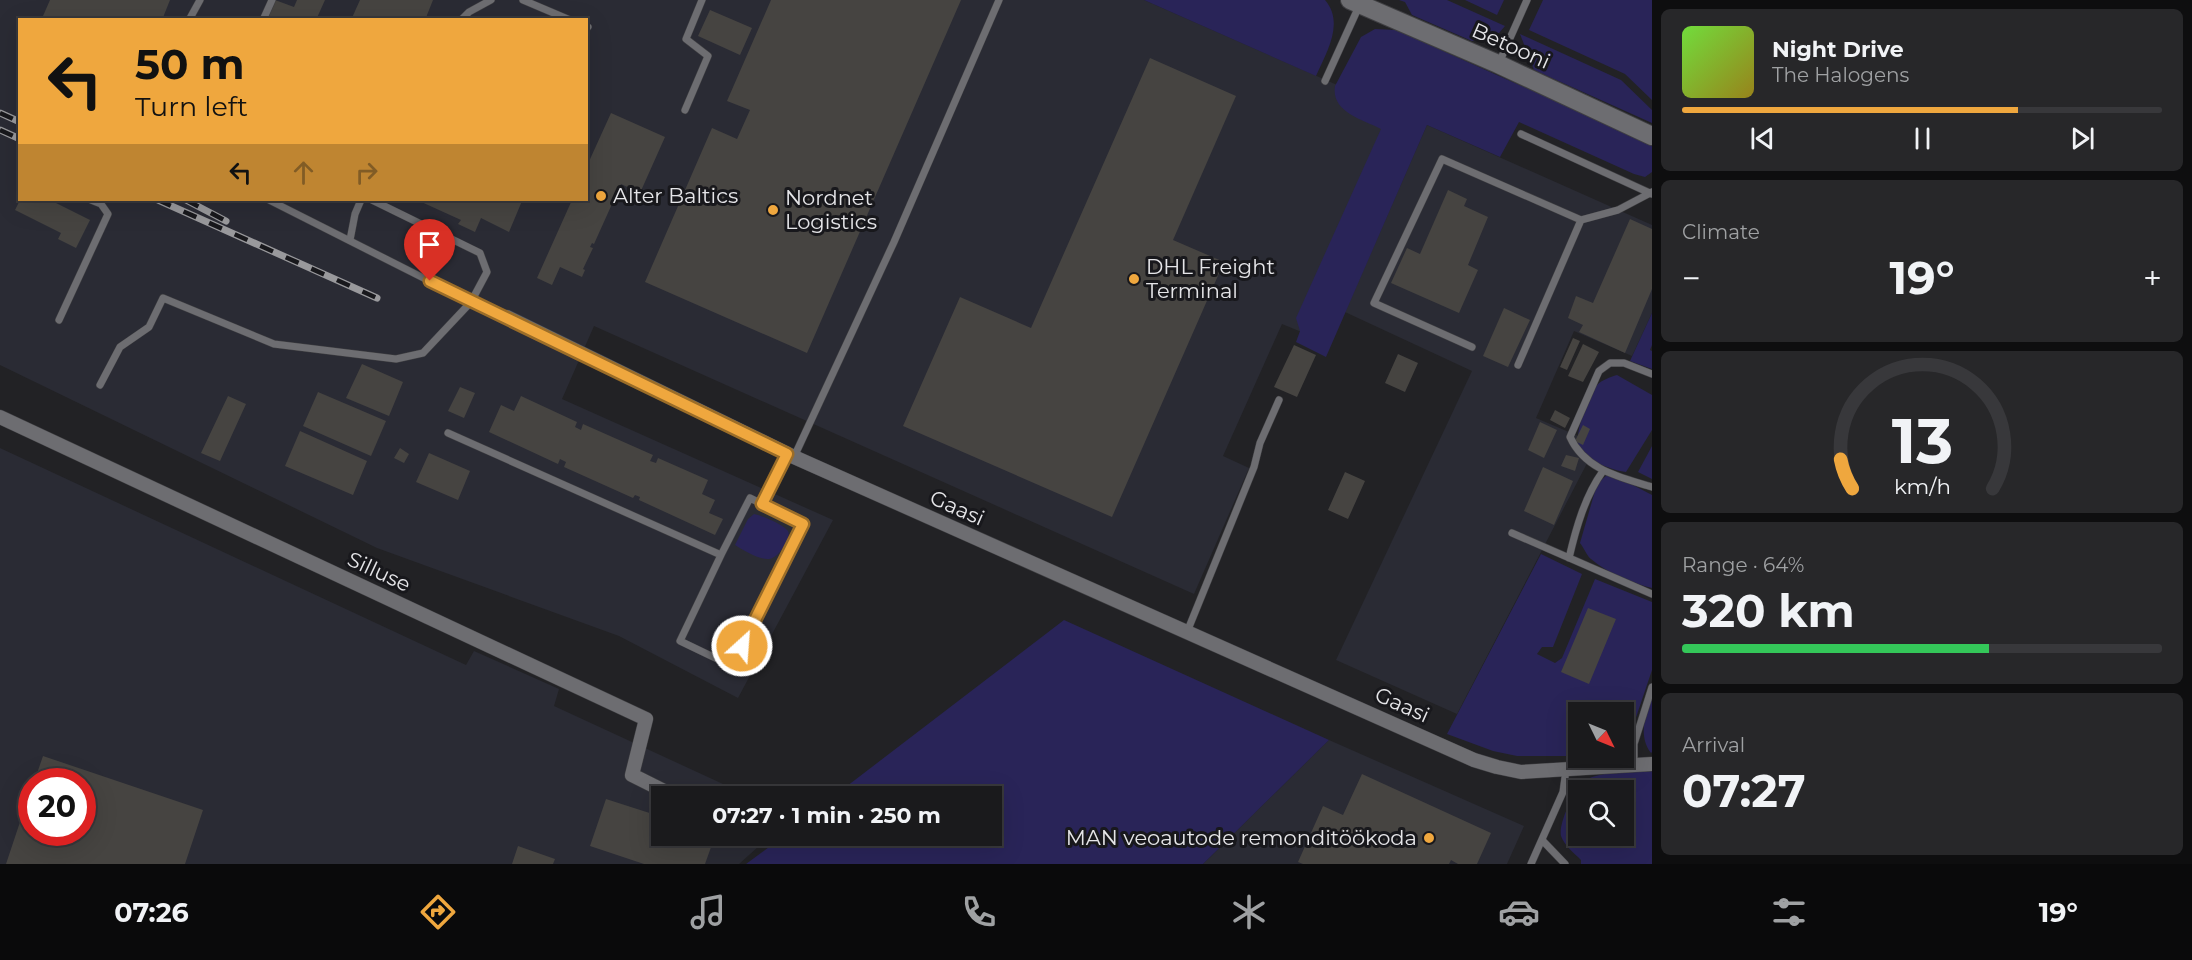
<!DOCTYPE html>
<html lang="en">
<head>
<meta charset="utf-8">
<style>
  :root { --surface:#1a1a1c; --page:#272729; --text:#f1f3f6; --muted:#9fa1a3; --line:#38383b; --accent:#efa73e }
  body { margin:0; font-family:Montserrat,sans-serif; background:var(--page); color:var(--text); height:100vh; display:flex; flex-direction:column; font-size:22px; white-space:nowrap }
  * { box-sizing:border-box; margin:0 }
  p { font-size:20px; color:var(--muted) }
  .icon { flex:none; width:33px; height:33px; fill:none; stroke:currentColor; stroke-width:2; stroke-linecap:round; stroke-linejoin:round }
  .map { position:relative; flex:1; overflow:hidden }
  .details { display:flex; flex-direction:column; gap:9px; padding:9px; background:#0e0e0f; width:540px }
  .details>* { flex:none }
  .guide { position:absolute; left:18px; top:18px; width:570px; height:183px; border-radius:0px; box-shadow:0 6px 24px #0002,0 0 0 2px var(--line); background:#efa73e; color:#111; overflow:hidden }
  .needle { width:39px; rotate:133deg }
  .fabs { position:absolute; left:1568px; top:702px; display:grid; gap:12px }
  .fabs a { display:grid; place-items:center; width:66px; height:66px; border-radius:0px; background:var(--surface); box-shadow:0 6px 24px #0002,0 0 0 2px var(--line); font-size:30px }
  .speed { position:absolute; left:18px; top:768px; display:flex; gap:12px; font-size:30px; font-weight:700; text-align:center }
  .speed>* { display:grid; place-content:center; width:78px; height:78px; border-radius:50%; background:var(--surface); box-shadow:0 6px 24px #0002,0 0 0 2px var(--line); line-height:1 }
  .speed .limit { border:9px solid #d22; background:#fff; color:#111 }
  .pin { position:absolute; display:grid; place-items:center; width:51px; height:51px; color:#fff; margin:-62px -26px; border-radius:50% 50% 50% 0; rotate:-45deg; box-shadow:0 0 6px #0007 }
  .pin .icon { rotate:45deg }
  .me { position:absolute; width:66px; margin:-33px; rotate:26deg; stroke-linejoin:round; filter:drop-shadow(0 0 4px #0008) }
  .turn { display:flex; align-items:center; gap:21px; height:126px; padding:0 18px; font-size:27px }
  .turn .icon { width:78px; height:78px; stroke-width:2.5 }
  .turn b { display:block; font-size:42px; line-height:51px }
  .lanes { display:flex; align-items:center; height:57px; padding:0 18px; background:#0003; justify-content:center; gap:30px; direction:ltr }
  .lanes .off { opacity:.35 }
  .big { font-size:45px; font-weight:700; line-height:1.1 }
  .details .tile { flex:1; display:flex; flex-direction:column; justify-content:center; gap:9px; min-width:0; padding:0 21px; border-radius:9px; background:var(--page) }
  .details .dial { align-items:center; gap:0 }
  .dial svg { height:156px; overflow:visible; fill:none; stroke:var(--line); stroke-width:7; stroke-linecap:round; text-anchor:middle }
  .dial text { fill:var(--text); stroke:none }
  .song { display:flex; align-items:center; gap:18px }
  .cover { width:72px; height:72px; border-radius:9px; background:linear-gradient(135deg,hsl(100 70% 55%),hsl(50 70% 35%)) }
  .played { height:6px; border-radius:3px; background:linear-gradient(90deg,var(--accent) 70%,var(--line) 70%) }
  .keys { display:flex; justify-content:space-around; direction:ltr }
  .heat { display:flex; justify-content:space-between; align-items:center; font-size:33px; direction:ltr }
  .charge { height:9px; border-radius:4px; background:linear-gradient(90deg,#34c759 64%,var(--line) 0) }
  .trip { position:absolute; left:651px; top:786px; width:351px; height:60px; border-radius:0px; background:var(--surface); box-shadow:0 6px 24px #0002,0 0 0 2px var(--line); font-weight:700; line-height:60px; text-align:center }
  .tab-bar { display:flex; height:96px; justify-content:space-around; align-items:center; background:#0a0a0b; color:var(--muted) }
  .tab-bar .icon { width:42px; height:42px }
  .tab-bar .current { color:var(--accent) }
  .tab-bar b { font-size:27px; color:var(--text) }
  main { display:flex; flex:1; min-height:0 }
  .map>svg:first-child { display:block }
  .built { fill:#2a2b34; fill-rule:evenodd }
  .green { fill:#292458; fill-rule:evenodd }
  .building { fill:#464441 }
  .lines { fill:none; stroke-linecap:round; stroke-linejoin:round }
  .lane-casing { stroke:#3f3f42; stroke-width:8 }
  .street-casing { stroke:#3f3f42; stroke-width:15 }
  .secondary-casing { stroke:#3f3f42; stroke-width:20 }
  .lane { stroke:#6d6d71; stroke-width:7 }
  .street { stroke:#6d6d71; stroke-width:14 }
  .secondary { stroke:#6d6d71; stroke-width:18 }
  .rail-casing { stroke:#99999c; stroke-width:7 }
  .rail { stroke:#18181c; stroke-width:4.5; stroke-dasharray:14; stroke-linecap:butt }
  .route-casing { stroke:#9b6d28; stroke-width:15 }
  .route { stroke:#efa73e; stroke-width:10 }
  .poi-dot { fill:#efa73e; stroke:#18181c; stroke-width:2 }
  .labels { text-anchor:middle; stroke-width:6; stroke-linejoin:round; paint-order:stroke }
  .street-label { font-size:21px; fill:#e5e5e8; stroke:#18181c }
  .poi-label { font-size:21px; fill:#e5e5e8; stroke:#18181c; text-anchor:start }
</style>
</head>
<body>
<main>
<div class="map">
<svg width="1652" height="864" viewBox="0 0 1652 864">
  <rect width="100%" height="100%" fill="#222225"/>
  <path class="built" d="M0 0H1144L1401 113 1304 333 1282 324 1223 456 1249 468 1194 594 594 326 562 399 833 520 738 698 619 636 377 548 0 365ZM20 20H586V200H20Z
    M1427 125 1652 225V313L1632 356 1574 331 1536 418 1597 444 1457 714 1336 660 1472 371 1345 312Z
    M0 448 466 665 474 651 559 689 554 706 749 796H662V836H770L739 864H0ZM32 782H82V832H32Z
    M1329 740 1524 826 1507 864H1203Z"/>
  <path class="green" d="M1144 0H1325C1345 23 1326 53 1316 76Z
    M1399 0H1447L1505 26 1499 33 1472 41 1412 15 1405 2Z
    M1465 0H1504L1497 15Z
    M1543 0H1652V100L1625 74 1529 30Z
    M1375 29 1396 30 1652 144V172L1645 177 1634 174 1519 122 1500 157 1427 125 1326 357 1296 342 1300 331 1296 318 1381 129C1362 119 1331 112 1335 86L1361 37Z
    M1520 34 1621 80 1652 110V123L1534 70Z
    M1652 313V345L1650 350 1652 351V369L1630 361Z
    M1617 375 1652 395V430L1626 472C1612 470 1585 461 1579 446 1574 434 1588 395 1597 385 1602 380 1610 377 1617 375Z
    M1652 446V479L1638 472Z
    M1607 475 1631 484 1652 495V588C1632 583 1607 573 1591 559 1587 556 1584 548 1580 543L1597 484Z
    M754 514C761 515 784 525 788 531 792 538 778 559 769 559 759 560 743 550 735 545L748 519Z
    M1541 554 1582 574 1553 647H1542L1537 654 1555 663 1562 658 1595 579 1652 602V670L1625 750 1623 751V712H1578V756H1517L1493 751 1447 734Z
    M1064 620 1329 740 1203 864H746L784 836H992V796H834Z
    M1652 697V752L1651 753C1638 736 1645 715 1652 697Z
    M1652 771V864H1581V860C1575 854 1564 845 1561 836 1558 823 1576 785 1588 779 1602 771 1635 772 1652 771ZM1578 790H1623V836H1578Z"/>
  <path class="building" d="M50 0H170L162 20H51L43 16Z
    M275 0 294 7 297 0H325L316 20H266Z
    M360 0H433L425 20H351Z
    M771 0H961L807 353 645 282 712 128 737 139 750 110 727 101Z
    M710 10 752 28 740 55 698 36Z
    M1150 58 1236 96 1173 240 1224 262 1112 517 903 426 960 297 1031 328Z
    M611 113 665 137 640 193 621 184 594 244 592 243 590 247 593 248 583 269 585 270 582 277 560 267 552 285 537 278 572 200H586V168Z
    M1448 190 1467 199 1464 206 1488 217 1468 265 1478 270 1459 313 1391 283 1407 248 1420 254Z
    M20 200H50L90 220 76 248 58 239 61 233 15 210Z
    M417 200H517L522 201 509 232 481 218 475 232 458 224 461 220Z
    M1630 219 1652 229V289L1625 353 1579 332 1583 325 1568 318 1576 296 1593 303Z
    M1504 308 1530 320 1508 367 1483 356Z
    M1573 338 1580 341 1567 370 1560 367Z
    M1583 344 1599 352 1583 382 1568 376Z
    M1294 345 1316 355 1297 397 1274 387Z
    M1398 354 1418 363 1405 392 1385 383Z
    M362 364 403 382 389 416 346 398Z
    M460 387 475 393 464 418 448 411Z
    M318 392 386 421 371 456 303 426Z
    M228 396 246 404 220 461 201 453Z
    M521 396 577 422 575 427 581 430 583 424 653 455 650 461 656 463 658 458 708 480 702 494 715 500 709 513 723 519 715 535 639 500 640 497 635 495 633 498 564 467 566 462 560 459 558 464 489 432 501 405 514 411Z
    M1555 410 1570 418 1565 428 1550 420Z
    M1540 422 1557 430 1544 458 1528 450Z
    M1583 425 1590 429 1583 445 1575 441Z
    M300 431 367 461 353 495 285 466Z
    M400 448 409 454 404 463 394 458Z
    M429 453 470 471 458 500 416 482Z
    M1566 455 1579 458 1575 471 1561 466Z
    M1543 467 1573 481 1554 525 1524 511Z
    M1345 472 1365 481 1348 519 1328 510Z
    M1588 608 1616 619 1589 684 1561 672Z
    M43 756 203 810 185 864H6L31 789 32 832H82V782H34Z
    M1362 774 1491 833 1477 864H1458L1451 860 1449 864H1303L1298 862 1323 806 1343 815Z
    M606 799 662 817V836H715L705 864H644L590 846Z
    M518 846 555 859 553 864H512Z"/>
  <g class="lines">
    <g class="lane-casing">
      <path id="lane" d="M523 0 570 20
        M189 20 200 0
        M263 20 272 0
        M461 20 469 12 491 0
        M586 26 588 27
        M1499 63 1527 0
        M1325 81 1360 4
        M685 110 708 56 686 39 702 0
        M1521 134 1652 194
        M269 200 471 302 507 317
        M350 240 355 214 361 200
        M59 320 108 214 101 204 91 200
        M1472 347 1374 303 1442 159 1581 220 1618 210 1652 192
        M1518 365 1581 220
        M1652 374 1624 363H1610L1599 371 1570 437C1585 470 1620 477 1652 487
        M100 385 120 347 149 327 163 298 274 344 396 359 423 353 471 302 487 272 480 253 372 200
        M448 433 721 555 750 498 762 504 787 454
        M794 457 894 242 999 0
        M1512 533 1652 594
        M721 555 680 641 732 666 803 524 762 504
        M1569 558C1576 528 1585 496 1603 471
        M1187 632 1254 467 1260 443 1279 400
        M1634 766V744L1652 687
        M1542 840 1565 864
        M1531 864 1563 792 1566 770"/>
    </g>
    <g class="street-casing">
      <path id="street" d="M507 317 794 457 1474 760 1497 767 1521 772 1652 764
        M0 417 646 719 632 775 674 796"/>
    </g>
    <g class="secondary-casing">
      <path id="secondary" d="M1350 0 1498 64 1652 136"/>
    </g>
    <use href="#lane" class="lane"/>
    <use href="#street" class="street"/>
    <use href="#secondary" class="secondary"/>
    <g class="rail-casing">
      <path id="rail" d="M0 113 20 122
        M0 130 20 139
        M158 200 377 298
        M186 200 226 221"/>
    </g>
    <use href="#rail" class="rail"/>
  </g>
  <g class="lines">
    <g class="route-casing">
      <path id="route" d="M430 281 787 454 762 504 803 524 742 646"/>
    </g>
    <use href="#route" class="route"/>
  </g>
  <g class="poi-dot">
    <circle cx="601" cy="196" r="6"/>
    <circle cx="773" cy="210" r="6"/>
    <circle cx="1134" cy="279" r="6"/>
    <circle cx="1429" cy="838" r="6"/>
  </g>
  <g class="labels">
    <g class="street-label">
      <text transform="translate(1511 46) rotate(24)" y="7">Betooni</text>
      <text transform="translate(957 508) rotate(24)" y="7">Gaasi</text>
      <text transform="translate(379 572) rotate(25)" y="7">Silluse</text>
      <text transform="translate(1402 705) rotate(24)" y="7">Gaasi</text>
    </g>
    <g class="poi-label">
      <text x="613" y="203">Alter Baltics</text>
      <text x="785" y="205">Nordnet<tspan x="785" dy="24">Logistics</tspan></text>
      <text x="1146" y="274">DHL Freight<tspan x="1146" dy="24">Terminal</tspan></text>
      <text x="1417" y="845" text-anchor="end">MAN veoautode remonditöökoda</text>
    </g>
  </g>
</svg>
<div class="fabs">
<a><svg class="needle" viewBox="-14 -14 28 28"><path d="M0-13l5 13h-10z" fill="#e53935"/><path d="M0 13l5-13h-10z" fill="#9fa1a3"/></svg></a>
<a><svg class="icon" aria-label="search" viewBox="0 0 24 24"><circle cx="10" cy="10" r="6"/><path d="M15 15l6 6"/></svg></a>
</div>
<div class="speed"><div class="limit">20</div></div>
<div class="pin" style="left:430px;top:281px;background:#d93025"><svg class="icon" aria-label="arrive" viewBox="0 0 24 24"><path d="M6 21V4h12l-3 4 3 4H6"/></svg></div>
<svg class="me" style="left:742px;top:646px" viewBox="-20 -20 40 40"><circle r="17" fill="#efa73e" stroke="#fff" stroke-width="3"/><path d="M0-11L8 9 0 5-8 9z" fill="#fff"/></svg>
<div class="trip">07:27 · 1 min · 250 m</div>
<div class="guide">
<div class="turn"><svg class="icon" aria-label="left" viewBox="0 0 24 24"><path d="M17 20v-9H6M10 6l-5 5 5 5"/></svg><div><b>50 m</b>Turn left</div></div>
<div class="lanes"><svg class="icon" aria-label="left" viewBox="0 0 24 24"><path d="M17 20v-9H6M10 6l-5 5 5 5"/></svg><svg class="icon off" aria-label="ahead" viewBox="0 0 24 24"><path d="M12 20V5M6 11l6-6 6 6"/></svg><svg class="icon off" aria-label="right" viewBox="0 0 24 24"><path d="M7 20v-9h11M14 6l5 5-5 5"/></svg></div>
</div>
</div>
<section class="details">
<div class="tile">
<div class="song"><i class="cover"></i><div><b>Night Drive</b><p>The Halogens</p></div></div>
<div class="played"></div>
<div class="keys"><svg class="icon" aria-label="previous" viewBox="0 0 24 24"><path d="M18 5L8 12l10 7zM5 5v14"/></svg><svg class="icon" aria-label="pause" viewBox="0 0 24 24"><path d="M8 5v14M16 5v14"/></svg><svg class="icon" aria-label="next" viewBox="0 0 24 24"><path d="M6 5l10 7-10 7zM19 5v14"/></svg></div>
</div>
<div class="tile"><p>Climate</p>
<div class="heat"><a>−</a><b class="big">19°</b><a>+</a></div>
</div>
<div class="tile dial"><svg viewBox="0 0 100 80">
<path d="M14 69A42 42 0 1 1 86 69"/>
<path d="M14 69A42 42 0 0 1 8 54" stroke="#efa73e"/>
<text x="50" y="56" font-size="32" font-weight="700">13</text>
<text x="50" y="72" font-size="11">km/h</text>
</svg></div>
<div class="tile"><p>Range · 64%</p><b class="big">320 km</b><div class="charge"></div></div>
<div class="tile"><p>Arrival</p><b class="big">07:27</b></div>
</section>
</main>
<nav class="tab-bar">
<b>07:26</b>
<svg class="icon current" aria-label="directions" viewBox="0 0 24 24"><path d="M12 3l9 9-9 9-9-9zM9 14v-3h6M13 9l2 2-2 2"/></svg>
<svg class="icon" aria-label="music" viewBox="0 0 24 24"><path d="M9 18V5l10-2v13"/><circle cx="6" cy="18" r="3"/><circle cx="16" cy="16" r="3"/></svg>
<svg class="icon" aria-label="phone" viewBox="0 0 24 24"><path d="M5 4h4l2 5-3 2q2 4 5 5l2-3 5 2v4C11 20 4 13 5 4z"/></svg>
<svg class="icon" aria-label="climate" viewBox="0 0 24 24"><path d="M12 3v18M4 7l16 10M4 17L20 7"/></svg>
<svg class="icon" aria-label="car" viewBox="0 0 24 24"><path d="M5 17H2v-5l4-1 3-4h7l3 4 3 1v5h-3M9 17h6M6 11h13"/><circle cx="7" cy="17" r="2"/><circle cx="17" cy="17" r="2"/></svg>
<svg class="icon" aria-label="filters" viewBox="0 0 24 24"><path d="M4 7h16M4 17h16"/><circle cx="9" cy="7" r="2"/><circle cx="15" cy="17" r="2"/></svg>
<b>19°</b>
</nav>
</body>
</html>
